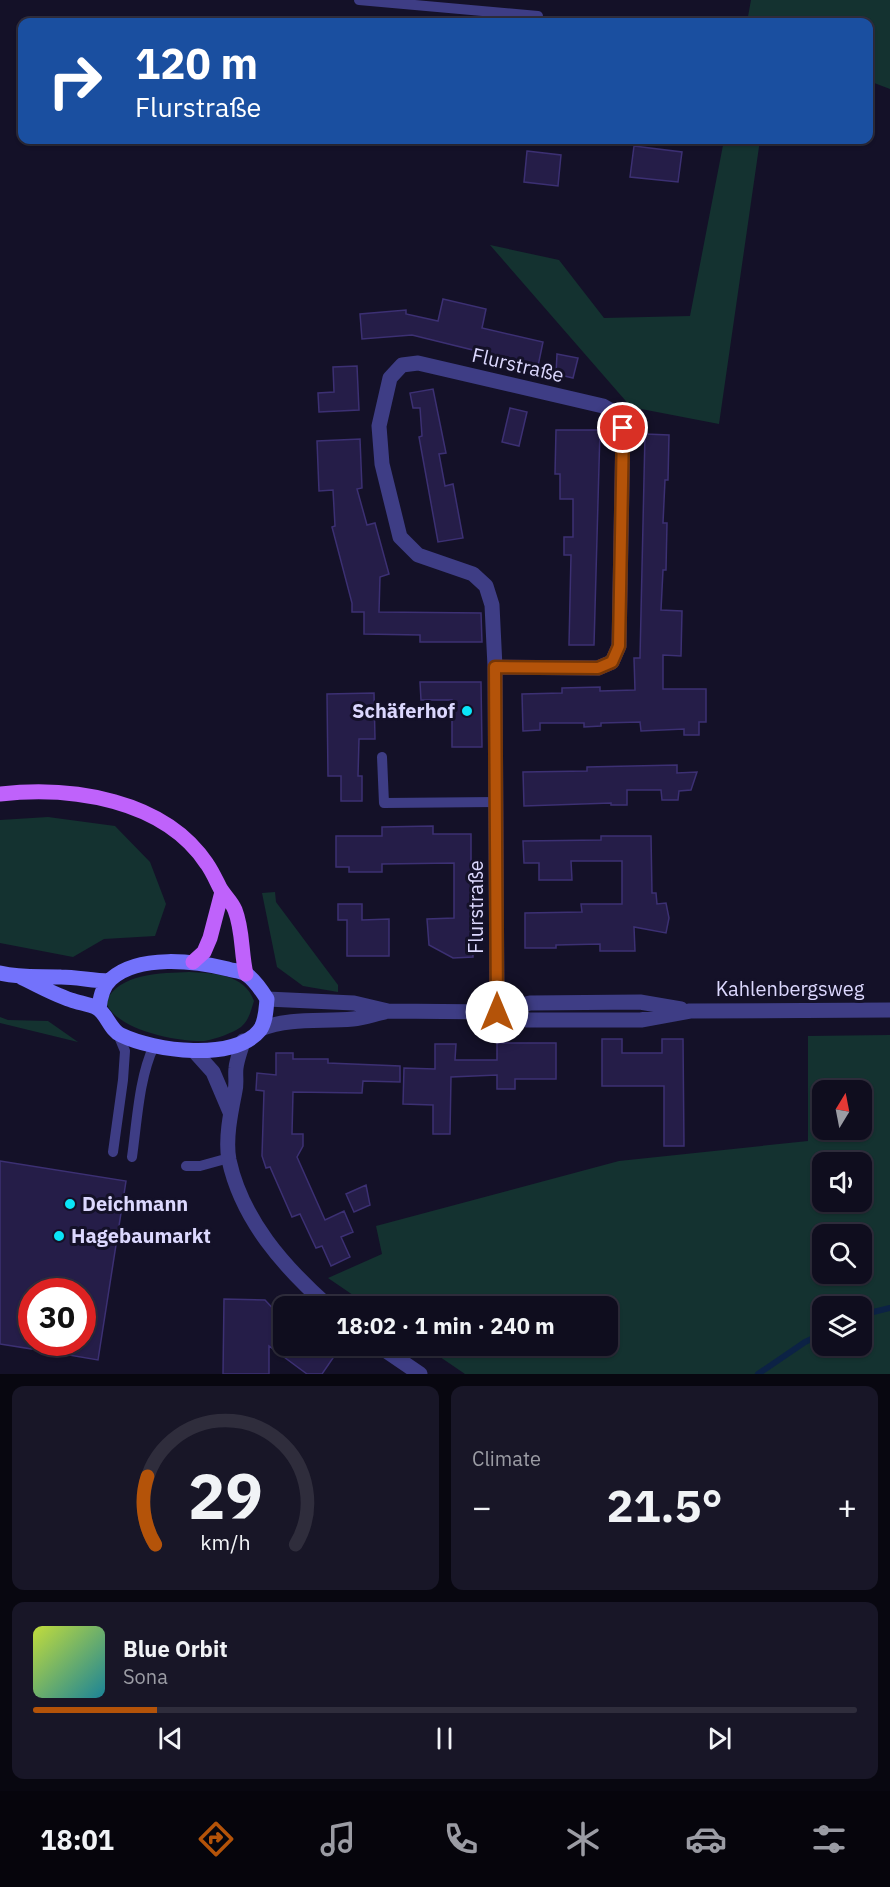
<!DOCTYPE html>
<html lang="en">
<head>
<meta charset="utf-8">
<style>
  :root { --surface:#0f0d1e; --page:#181627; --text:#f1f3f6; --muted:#9b9ca4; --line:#2f2d3c; --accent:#b45309 }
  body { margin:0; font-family:"IBM Plex Sans",sans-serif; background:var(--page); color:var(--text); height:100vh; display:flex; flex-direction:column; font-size:22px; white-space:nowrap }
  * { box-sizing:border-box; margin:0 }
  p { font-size:20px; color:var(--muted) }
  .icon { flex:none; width:33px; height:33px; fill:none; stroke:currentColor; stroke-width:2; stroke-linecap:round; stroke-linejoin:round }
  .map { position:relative; height:1374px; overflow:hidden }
  .sheet { display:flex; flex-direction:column; gap:12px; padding:12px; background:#080710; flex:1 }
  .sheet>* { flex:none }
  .top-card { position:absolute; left:18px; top:18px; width:855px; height:126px; border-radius:12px; box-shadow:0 2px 4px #0004,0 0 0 2px var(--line); background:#1a4fa0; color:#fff; overflow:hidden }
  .needle { width:39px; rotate:10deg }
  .controls { position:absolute; left:812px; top:1080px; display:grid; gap:12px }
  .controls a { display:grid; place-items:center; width:60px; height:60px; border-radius:12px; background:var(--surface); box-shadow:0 2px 4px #0004,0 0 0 2px var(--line); font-size:30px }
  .speed { position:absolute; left:18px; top:1278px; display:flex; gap:12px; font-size:30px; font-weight:700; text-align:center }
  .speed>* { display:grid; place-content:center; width:78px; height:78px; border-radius:50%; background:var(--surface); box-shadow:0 2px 4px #0004,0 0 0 2px var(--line); line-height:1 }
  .speed .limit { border:9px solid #d22; background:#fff; color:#111 }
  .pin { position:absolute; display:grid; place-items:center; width:51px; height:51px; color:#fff; margin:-26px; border:3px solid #fff; border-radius:50%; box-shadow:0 2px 6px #0007 }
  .me { position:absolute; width:66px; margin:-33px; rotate:0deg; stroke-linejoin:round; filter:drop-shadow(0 0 4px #0008) }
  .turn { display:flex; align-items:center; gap:21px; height:126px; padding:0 18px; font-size:27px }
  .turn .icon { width:78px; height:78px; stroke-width:2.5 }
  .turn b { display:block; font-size:42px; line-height:51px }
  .big { font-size:45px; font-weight:700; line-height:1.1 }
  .sheet .card { flex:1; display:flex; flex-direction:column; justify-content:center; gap:9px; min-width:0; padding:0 21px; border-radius:12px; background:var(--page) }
  .sheet .dial { align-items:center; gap:0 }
  .dial svg { height:156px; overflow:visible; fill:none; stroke:var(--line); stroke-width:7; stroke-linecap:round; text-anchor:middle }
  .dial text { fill:var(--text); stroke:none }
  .song { display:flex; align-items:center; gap:18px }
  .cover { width:72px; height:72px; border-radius:9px; background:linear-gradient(135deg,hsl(70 70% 55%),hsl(190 70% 35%)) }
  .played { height:6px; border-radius:3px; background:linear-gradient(90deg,var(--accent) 15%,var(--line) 15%) }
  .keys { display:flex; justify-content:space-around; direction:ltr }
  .heat { display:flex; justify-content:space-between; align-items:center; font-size:33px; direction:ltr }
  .sheet .tiles { flex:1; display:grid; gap:12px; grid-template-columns:1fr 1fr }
  .card:last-child { grid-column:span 2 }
  .trip { position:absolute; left:273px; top:1296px; width:345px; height:60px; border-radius:12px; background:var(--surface); box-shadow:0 2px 4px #0004,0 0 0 2px var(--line); font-weight:700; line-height:60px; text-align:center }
  .tabs { display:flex; height:96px; justify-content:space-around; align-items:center; background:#06050c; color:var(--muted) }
  .tabs .icon { width:42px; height:42px }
  .tabs .on { color:var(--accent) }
  .tabs b { font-size:27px; color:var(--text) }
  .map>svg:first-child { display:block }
  .green { fill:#143230; fill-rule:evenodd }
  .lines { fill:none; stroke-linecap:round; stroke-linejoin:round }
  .stream { stroke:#0c2245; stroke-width:6 }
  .building { fill:#251d48; stroke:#3c3073; stroke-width:1.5 }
  .service { stroke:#3e3d85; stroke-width:10 }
  .minor { stroke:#3e3d85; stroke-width:15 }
  .tertiary { stroke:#3e3d85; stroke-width:15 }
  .secondary { stroke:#7372fb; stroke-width:15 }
  .primary { stroke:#bf62fb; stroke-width:15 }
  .route-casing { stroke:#753606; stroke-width:15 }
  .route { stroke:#b45309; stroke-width:10 }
  .poi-dot { fill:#0ae5f8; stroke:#141128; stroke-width:2 }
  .labels { text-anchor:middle; stroke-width:6; stroke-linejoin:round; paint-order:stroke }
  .street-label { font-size:20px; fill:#dcd8fe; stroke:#141128 }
  .poi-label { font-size:20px; font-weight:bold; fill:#dcd8fe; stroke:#141128; text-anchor:start }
</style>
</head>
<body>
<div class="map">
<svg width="890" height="1374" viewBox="0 0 890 1374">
  <rect width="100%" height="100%" fill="#141128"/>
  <path class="green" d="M751 0H890V89L869 81 868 22H747Z
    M724 140H760L719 424 631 407 490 245 559 260 604 318 690 316Z
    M48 817 115 826 150 862 166 904 155 936 104 939 73 957 0 943V820Z
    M275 892 276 902 338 985V992L303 986 277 967 262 893Z
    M189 972C213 973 245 974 254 1001 251 1010 249 1020 242 1026 236 1032 213 1040 204 1041 178 1042 115 1030 106 1002 118 973 162 973 189 972Z
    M0 1017 8 1020 48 1021 78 1042 0 1023Z
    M890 1035V1374H465L424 1346H608V1306H369L328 1278 382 1254 376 1226 619 1161 808 1141V1036ZM861 1090V1130H822V1090ZM861 1162V1202H822V1162ZM822 1234H861V1274H822ZM861 1306V1346H822V1306Z"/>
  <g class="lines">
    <path class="stream" d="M861 1315 890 1308
      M758 1374 805 1342 822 1334"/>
  </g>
  <path class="building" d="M634 146 682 152 678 182 630 177Z
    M527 151 561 155 558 186 524 182Z
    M443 299 486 309 482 328 543 342 538 366 412 335 362 339 360 314 406 310V314L438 321Z
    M557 354 578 358 573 378 556 374Z
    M357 366 359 410 319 412 318 393 334 392 333 367Z
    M433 389 446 453 439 454 445 486 453 484 463 538 438 542 419 437 422 436 420 408H413L410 393Z
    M510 408 527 412 519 446 502 442Z
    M556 430H600L594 645H569L571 555H564V537H573V499H560V474H555Z
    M645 434 669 435 668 480H665L663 523H667L666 570H663L661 610 682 611 681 656 663 655V689H706V722H699V735H684V729L641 731 640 722 601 723V726L584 727V723H540V730L523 731 522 694 562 693V688L600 687V691L635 690 634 658H640Z
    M360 439 362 488 357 489 367 525 375 523 389 574 380 577 379 612 481 613 482 642H420V635L364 634V612H352V603L332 527 335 526 333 490 319 491 317 441Z
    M420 682H481L482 747H452V700H421Z
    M374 693 375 739H359L358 776H362V801H341V776H328L327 694Z
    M677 765V773L697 772 691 790 679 791 678 800H662L661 790H627V805H611V803L524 806 523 772 587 771V767Z
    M433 826V834H471V906L473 957 453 958 429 945 427 919 454 918V863L382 864V872H349V867H336V836H382V827Z
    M601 836H651L652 893H656L657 904 666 903 669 918 666 933 634 927 635 951H600V944L556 945V948H525V913L582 912 581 904H622V861H571L572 880H539V863H524L523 841 601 840Z
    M338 904H362V920L389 919V956H347V920H338Z
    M602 1039H622V1053H662V1039H683L684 1146H664V1086H602Z
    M497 1043H556V1079H515V1089H497V1075L451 1077 450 1134H433V1105L403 1104 404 1068 435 1069V1044H456L455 1060H497Z
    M276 1053H293V1059H328V1063L400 1066V1082L363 1081 362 1093 293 1092 292 1134H303V1146L297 1157 325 1220 344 1211 353 1232 341 1237 350 1257 331 1266 322 1246 316 1248 300 1214 292 1217 270 1167 266 1168 262 1156 264 1091 256 1090 257 1073 276 1075Z
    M0 1161 126 1181 98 1360 45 1351 46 1342H82V1292H32V1349L0 1344Z
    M366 1185 370 1205 354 1212 346 1194Z
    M224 1299 265 1300 280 1316 279 1346H317L333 1358 322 1374H307L269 1346V1374H223Z"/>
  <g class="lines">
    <path class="service" d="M359 0 538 16
      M382 757 384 803 496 802
      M113 1152 123 1080 125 1051 118 1034
      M132 1157C137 1122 139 1077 154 1046
      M186 1166H200L229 1158"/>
    <path class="minor" d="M495 667 492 605 486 586 473 574 418 555 400 537 382 464 379 426 390 378 402 365 418 363 603 406 617 414 623 428 619 646 612 662 598 668 495 667 497 1012
      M243 1041C241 1050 237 1059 236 1068 235 1075 237 1083 235 1091 231 1111 225 1139 229 1160 242 1220 284 1267 328 1306
      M195 1052 213 1072 230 1112
      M379 1346 420 1374"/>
    <path class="tertiary" d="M267 999 354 1003 388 1011 497 1012 527 1020H641L690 1011 890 1010
      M500 1011 530 1003 640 1002 681 1009
      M260 1029C291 1017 321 1022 353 1019 364 1018 375 1014 385 1012"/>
    <path class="secondary" d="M0 973C21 978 40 976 61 977 77 977 93 981 109 981
      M21 977C37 985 53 994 71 1000 79 1003 89 1004 97 1008 107 1014 110 1030 121 1035 154 1051 234 1062 260 1030 266 1021 266 1009 267 999 262 991 255 980 246 974 241 971 234 971 228 969 195 961 139 954 111 979 102 987 100 998 99 1009"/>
    <path class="primary" d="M0 794C71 786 164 799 207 864 212 871 216 880 220 888 224 895 232 902 235 910 243 930 241 953 246 974
      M193 962 204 952 210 938 222 892"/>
  </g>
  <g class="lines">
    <g class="route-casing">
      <path id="route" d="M497 1012 495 667 598 668 612 662 619 646 623 428"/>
    </g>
    <use href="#route" class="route"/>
  </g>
  <g class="poi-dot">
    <circle cx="467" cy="711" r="6"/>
    <circle cx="70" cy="1204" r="6"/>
    <circle cx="59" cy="1236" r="6"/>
  </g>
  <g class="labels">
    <g class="street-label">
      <text transform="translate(518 365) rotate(13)" y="7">Flurstraße</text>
      <text transform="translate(476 907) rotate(-90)" y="7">Flurstraße</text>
      <text x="790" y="996">Kahlenbergsweg</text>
    </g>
    <g class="poi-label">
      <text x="455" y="718" text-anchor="end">Schäferhof</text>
      <text x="82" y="1211">Deichmann</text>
      <text x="71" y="1243">Hagebaumarkt</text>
    </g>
  </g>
</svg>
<div class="controls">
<a><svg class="needle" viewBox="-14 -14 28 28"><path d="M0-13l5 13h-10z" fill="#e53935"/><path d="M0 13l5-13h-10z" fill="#9b9ca4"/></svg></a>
<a><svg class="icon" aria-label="sound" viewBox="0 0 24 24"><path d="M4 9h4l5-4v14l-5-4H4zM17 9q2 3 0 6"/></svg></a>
<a><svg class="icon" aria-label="search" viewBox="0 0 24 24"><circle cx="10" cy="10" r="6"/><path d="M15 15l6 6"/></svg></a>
<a><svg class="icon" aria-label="layers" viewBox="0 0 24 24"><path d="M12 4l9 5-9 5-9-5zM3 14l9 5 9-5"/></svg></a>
</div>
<div class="speed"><div class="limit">30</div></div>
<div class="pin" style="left:623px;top:428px;background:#d93025"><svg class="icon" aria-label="arrive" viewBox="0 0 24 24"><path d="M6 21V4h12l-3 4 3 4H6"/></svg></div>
<svg class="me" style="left:497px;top:1012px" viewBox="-20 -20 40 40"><circle r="19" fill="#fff"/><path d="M0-13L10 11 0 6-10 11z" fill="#b45309"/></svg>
<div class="trip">18:02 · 1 min · 240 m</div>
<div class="top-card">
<div class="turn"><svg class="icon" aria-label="right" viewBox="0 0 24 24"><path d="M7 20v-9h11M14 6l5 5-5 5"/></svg><div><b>120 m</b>Flurstraße</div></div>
</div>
</div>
<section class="sheet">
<div class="tiles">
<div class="card dial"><svg viewBox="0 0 100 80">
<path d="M14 69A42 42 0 1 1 86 69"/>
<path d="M14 69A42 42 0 0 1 10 34" stroke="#b45309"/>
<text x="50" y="56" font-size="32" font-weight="700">29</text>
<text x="50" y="72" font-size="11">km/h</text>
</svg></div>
<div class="card"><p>Climate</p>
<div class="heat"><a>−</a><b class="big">21.5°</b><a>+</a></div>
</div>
<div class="card">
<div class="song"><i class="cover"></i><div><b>Blue Orbit</b><p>Sona</p></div></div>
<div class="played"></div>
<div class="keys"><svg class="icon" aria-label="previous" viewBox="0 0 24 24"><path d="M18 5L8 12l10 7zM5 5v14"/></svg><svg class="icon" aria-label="pause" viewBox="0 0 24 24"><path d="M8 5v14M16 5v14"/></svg><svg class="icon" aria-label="next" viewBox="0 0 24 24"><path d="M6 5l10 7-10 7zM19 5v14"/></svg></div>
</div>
</div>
</section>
<nav class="tabs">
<b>18:01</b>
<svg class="icon on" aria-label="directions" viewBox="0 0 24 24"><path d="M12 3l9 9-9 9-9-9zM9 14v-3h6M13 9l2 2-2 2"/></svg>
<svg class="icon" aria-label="music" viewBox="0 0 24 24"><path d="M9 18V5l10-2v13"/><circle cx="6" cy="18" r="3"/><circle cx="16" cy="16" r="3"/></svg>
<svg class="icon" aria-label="phone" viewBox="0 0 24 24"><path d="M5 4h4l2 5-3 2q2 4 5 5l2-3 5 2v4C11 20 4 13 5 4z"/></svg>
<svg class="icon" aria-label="climate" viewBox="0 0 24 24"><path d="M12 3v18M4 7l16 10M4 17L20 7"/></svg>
<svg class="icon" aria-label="car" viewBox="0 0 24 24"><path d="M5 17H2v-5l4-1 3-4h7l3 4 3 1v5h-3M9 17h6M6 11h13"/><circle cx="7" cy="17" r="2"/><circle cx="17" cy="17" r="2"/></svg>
<svg class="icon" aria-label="filters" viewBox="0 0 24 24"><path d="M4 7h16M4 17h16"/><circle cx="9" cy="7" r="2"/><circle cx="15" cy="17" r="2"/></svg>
</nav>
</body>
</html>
